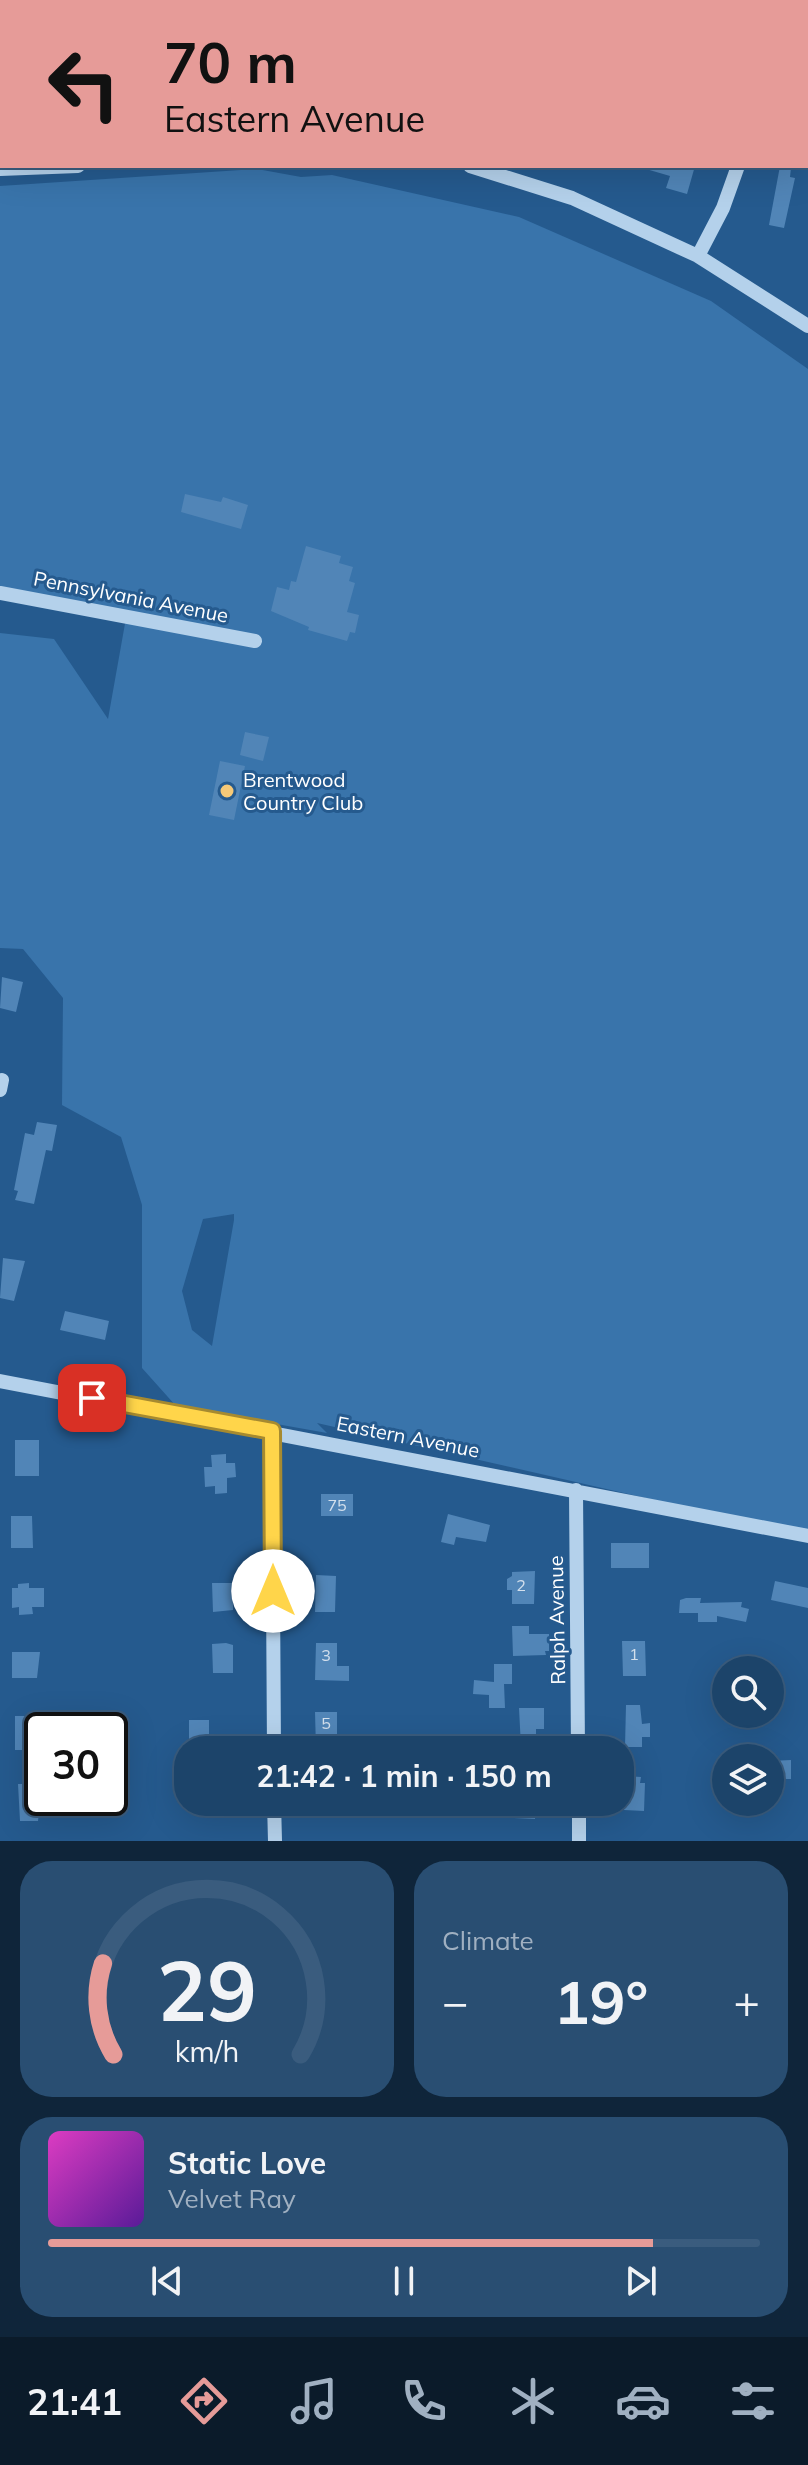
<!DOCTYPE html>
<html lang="en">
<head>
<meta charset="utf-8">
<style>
  :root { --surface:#1c446a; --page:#294e72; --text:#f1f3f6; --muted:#a0b0c1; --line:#3a5c7e; --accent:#e69b98 }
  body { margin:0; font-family:Mulish,sans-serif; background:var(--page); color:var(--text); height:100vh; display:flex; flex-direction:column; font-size:30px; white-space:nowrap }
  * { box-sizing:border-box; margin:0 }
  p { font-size:26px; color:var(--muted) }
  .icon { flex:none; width:44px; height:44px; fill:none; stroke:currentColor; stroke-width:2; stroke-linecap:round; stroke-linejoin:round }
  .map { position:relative; height:1841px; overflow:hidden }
  .details { display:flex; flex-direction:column; gap:20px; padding:20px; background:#0f253a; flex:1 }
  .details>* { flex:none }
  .top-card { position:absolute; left:0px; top:0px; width:808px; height:168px; box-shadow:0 8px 32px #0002,0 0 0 2px var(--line); background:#e69b98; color:#111; overflow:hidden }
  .buttons { position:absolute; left:712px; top:1656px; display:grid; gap:16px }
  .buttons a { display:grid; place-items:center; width:72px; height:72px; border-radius:50%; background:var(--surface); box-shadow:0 8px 32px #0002,0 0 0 2px var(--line); font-size:40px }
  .speed { position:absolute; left:24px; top:1712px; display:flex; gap:16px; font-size:40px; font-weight:700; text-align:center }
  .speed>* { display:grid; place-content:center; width:104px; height:104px; border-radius:50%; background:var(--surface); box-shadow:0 8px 32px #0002,0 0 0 2px var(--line); line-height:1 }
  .speed .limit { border:4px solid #111; border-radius:12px; background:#fff; color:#111 }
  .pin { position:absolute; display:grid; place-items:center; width:68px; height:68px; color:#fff; margin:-34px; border-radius:16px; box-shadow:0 4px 12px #0006 }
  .me { position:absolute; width:88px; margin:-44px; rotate:0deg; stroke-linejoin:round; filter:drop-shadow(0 0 6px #0008) }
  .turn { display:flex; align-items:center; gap:28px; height:168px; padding:0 32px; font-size:36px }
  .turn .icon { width:104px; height:104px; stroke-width:2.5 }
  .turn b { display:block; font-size:56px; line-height:68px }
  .big { font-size:60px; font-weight:700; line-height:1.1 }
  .details .widget { flex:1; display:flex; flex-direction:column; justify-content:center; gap:12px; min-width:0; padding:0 28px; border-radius:32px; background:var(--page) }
  .details .dial { align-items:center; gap:0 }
  .dial svg { height:208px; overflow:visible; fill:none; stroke:var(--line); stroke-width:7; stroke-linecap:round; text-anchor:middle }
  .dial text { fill:var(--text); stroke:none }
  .song { display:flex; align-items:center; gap:24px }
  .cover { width:96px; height:96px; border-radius:12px; background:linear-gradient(135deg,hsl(310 70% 55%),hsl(270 70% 35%)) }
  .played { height:8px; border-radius:4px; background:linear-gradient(90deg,var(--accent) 85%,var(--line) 85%) }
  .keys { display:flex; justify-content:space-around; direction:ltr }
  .heat { display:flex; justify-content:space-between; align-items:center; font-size:44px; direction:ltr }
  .details .tiles { flex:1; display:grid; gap:20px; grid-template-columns:1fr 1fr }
  .widget:last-child { grid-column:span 2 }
  .trip { position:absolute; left:174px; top:1736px; width:460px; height:80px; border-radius:32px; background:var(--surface); box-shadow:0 8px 32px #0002,0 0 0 2px var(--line); font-weight:700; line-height:80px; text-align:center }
  .menu { display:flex; height:128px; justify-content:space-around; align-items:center; background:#0b1b2a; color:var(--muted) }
  .menu .icon { width:56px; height:56px }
  .menu .selected { color:var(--accent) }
  .menu b { font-size:36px; color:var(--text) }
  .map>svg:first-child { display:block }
  .green { fill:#3974ab; fill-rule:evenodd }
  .building { fill:#5185b7 }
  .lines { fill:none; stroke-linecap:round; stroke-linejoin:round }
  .minor { stroke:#b4d1eb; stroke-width:14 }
  .route-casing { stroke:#a68a30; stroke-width:20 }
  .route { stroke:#ffd54a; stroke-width:14 }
  .poi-dot { fill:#f5c978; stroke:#255a8e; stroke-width:3 }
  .labels { text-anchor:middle; stroke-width:6; stroke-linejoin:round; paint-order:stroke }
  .number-label { font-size:16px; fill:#d4e0ed }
  .street-label { font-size:20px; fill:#fff; stroke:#255a8e }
  .poi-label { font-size:20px; fill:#fff; stroke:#255a8e; text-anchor:start }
</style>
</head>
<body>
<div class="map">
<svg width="808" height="1841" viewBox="0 0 808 1841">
  <rect width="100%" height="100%" fill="#255a8e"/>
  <path class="green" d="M257 169 301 177 332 175 519 217 711 301 808 369V1535L317 1423 327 1433 176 1406 142 1368V1205L121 1137 62 1105 63 998 23 949 0 948V633L54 639 108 719 126 618 0 593V186ZM234 1214V1220L212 1346 192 1330 182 1291 203 1219Z"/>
  <path class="building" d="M647 166H695L687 194 666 188 670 176 646 169Z
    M780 166 791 168 790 177 795 178 784 228 769 225Z
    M185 494 221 502 223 497 248 505 241 529 181 512Z
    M306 546 341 556 339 563 353 567 349 581 355 583 347 612 359 615 355 633 350 632 347 641 308 630 309 627 271 611 277 587 289 590 291 581 296 582Z
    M245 732 269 737 263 761 240 755Z
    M220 761 245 766 234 820 209 815Z
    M2 977 23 982 16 1012 0 1008Z
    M37 1122 57 1125 52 1151 46 1150 34 1204 15 1200 18 1191 14 1190 25 1133 34 1135Z
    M3 1258 25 1261 14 1301 0 1298Z
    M65 1311 109 1321 105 1340 60 1330Z
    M15 1440H39V1476H15Z
    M226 1454V1463H235L236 1477 227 1478V1493L215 1494V1486L205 1487 204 1467H212L211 1455Z
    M321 1494H353V1516H321Z
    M448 1514 490 1525 486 1542 456 1537 454 1545 441 1542Z
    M11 1516H32L33 1548H11Z
    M611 1543H649V1568H611Z
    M535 1571 534 1604H512V1590H507V1579L512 1576V1572Z
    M316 1575 336 1576 335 1612H315Z
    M775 1581 808 1588V1608L771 1600Z
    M29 1583V1588H44V1607H32L33 1614 19 1615V1607L12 1608V1588H18V1584Z
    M212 1583H233V1610L213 1612Z
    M686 1598H701L700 1603 742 1602 741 1607 749 1609 746 1622 717 1616V1622H698V1613H679L680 1600Z
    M512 1626H529V1634H549V1651H545L546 1655 513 1656Z
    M622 1641H645L646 1676H623Z
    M226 1643 233 1645V1673H213L212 1644Z
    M316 1643H337V1666H349V1681L315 1680Z
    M12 1652H40L37 1678H12Z
    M494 1664H512V1684H504L505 1708H489V1695L473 1694 474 1680 494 1682Z
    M626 1705H640L642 1724 650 1723V1737H642V1747H625Z
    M519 1708H544V1729H536V1747H521Z
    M315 1712H337V1749H316Z
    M15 1716H38V1725H42V1750H15Z
    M189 1720H209V1739H205V1748H189Z
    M791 1760V1779H770V1761Z
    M625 1776 641 1777 640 1783H645L644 1811 624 1810Z
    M18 1784H42L38 1821H20Z
    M515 1802H536L535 1819 514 1818Z"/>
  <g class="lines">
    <path class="minor" d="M372 2 373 0
      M772 2V0
      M0 140H2
      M470 166 572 198 698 256 808 326
      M0 169 78 166
      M698 256 723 208 738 166
      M0 593 255 641
      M0 1090 2 1080
      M0 1381 808 1536
      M272 1431 274 1750
      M576 1490 578 1750
      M274 1802 275 1841
      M579 1802V1841"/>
  </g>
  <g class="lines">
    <g class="route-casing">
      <path id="route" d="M92 1398 272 1431 273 1591"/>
    </g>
    <use href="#route" class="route"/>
  </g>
  <circle class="poi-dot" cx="227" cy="791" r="8"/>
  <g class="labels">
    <g class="number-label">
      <text x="337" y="1511">75</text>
      <text x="521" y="1591">2</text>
      <text x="634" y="1660">1</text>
      <text x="326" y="1661">3</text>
      <text x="326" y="1729">5</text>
    </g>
    <g class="street-label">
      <text transform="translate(131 597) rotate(11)" y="7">Pennsylvania Avenue</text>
      <text transform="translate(408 1437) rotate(11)" y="7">Eastern Avenue</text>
      <text transform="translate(557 1620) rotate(-91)" y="7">Ralph Avenue</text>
    </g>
    <g class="poi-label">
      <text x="243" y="787">Brentwood<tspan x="243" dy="23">Country Club</tspan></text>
    </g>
  </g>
</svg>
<div class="buttons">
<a><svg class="icon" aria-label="search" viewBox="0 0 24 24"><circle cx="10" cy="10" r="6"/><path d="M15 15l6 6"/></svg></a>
<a><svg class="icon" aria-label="layers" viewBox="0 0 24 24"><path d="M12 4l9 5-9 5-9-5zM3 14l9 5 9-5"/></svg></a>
</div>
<div class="speed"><div class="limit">30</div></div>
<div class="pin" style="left:92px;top:1398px;background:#d93025"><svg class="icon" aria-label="arrive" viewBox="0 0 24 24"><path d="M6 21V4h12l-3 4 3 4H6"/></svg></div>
<svg class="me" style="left:273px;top:1591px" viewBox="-20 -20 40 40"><circle r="19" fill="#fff"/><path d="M0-13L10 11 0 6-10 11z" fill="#ffd54a"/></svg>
<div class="trip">21:42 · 1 min · 150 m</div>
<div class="top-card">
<div class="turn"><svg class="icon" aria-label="left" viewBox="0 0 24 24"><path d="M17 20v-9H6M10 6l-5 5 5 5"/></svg><div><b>70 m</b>Eastern Avenue</div></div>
</div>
</div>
<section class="details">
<div class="tiles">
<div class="widget dial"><svg viewBox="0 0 100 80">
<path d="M14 69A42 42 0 1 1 86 69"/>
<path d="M14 69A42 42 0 0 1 10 34" stroke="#e69b98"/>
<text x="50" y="56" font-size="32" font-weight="700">29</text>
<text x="50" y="72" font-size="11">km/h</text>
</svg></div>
<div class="widget"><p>Climate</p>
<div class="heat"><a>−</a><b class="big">19°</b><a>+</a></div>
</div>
<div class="widget">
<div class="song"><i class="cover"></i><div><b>Static Love</b><p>Velvet Ray</p></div></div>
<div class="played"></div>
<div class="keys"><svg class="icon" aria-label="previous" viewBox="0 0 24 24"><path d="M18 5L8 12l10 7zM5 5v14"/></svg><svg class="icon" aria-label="pause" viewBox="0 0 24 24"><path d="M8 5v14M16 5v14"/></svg><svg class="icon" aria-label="next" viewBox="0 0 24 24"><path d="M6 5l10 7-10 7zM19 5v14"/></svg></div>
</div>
</div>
</section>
<nav class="menu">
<b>21:41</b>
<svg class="icon selected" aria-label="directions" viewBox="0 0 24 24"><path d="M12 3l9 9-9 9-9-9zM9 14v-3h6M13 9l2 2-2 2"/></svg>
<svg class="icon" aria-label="music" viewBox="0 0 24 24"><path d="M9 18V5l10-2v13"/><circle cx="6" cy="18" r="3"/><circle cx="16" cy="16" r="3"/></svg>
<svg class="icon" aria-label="phone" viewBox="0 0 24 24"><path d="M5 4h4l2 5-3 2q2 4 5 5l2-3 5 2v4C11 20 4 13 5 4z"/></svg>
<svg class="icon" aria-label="climate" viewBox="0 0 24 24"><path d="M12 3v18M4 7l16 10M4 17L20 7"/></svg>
<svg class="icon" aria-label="car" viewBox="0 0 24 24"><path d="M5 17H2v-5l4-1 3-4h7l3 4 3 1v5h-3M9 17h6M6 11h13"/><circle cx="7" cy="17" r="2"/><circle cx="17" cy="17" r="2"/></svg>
<svg class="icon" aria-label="filters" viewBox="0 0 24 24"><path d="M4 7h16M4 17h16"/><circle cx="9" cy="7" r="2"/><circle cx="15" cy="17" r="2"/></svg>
</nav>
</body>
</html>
